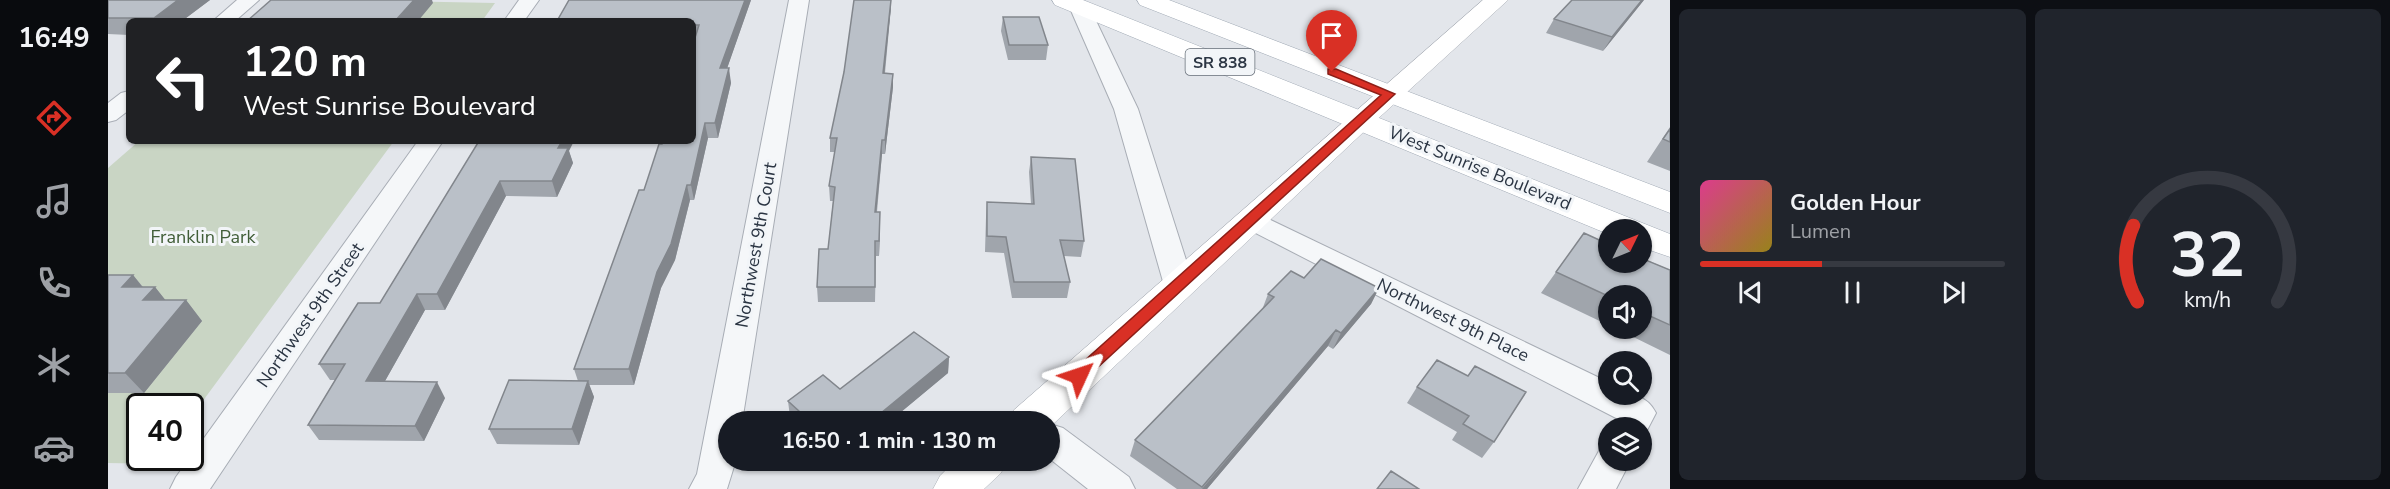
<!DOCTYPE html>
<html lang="en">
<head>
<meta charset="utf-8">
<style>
  :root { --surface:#171b24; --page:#20242c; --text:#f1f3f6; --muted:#9ea1a6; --line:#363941; --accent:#d93025 }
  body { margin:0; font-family:"Nunito Sans",sans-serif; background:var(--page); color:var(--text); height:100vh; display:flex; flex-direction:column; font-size:22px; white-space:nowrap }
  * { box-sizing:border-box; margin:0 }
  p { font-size:20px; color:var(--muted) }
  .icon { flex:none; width:33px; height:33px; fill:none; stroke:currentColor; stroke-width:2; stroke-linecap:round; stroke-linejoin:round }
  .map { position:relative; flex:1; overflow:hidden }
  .side { display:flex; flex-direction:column; gap:9px; padding:9px; background:#0d0f14; width:720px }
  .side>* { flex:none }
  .hud { position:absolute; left:18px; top:18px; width:570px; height:126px; border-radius:9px; box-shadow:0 2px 4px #0004; background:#202124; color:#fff; overflow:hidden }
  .needle { width:39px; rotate:47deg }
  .tools { position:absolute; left:1490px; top:219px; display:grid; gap:12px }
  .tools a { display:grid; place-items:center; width:54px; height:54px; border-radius:50%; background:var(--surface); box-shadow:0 2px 4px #0004; font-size:30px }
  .speed { position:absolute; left:18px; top:393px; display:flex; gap:12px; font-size:30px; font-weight:700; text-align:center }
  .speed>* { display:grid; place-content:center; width:78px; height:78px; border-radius:50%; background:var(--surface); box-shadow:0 2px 4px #0004; line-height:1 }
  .speed .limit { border:3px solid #111; border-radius:9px; background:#fff; color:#111 }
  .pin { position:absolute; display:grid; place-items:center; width:51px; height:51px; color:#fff; margin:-62px -26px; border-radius:50% 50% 50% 0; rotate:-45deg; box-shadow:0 0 6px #0007 }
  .pin .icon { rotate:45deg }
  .me { position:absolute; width:66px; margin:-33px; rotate:48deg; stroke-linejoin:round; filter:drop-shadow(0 0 4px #0008) }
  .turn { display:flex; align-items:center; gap:21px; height:126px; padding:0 18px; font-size:27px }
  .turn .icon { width:78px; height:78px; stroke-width:2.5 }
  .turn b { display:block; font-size:42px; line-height:51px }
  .side .card { flex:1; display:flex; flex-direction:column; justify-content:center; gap:9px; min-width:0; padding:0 21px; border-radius:9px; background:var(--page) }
  .side .dial { align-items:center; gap:0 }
  .dial svg { height:156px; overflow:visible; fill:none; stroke:var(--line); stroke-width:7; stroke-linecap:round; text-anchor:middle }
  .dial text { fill:var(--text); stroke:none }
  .song { display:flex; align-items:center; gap:18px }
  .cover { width:72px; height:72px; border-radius:9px; background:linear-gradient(135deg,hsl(330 70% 55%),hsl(50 70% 35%)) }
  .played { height:6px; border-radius:3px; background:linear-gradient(90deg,var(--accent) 40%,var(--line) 40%) }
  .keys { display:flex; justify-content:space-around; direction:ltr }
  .side .tiles { flex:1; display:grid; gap:9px; grid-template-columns:repeat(2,1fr) }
  .trip { position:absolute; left:610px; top:411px; width:342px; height:60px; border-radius:30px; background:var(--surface); box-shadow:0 2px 4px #0004; font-weight:700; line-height:60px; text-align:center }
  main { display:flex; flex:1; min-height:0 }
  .tab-bar { display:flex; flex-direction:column; width:108px; justify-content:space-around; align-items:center; background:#090b0e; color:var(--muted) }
  .tab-bar .icon { width:42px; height:42px }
  .tab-bar .selected { color:var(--accent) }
  .tab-bar b { font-size:27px; color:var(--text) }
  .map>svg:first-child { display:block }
  .green { fill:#c9d5c4 }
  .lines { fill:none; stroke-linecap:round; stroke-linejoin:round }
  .street-casing { stroke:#a8adb5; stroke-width:2 }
  .secondary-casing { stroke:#a8adb5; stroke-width:1 }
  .primary-casing { stroke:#a2abb6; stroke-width:1 }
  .street { fill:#f5f7f9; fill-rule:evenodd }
  .secondary { fill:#fff; fill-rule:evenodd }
  .primary { fill:#fff; fill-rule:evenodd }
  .wall { fill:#a0a5ac }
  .shaded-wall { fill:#82868c }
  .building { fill:#bac0c8; stroke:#82868c; stroke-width:1.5 }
  .route { fill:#d93025; stroke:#8d1f18; stroke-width:1.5 }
  .labels { text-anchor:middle; stroke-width:6; stroke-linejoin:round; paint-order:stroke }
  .shield { fill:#f2f5f8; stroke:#676f79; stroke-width:1.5 }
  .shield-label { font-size:16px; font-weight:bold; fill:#2b3543 }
  .street-label { font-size:18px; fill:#2b3543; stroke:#f2f5f8 }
  .park-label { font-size:18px; fill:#415e38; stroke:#f2f5f8 }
</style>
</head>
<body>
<main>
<nav class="tab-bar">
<b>16:49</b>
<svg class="icon selected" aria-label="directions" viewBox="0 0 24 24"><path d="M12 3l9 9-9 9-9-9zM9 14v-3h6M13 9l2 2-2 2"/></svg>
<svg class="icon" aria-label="music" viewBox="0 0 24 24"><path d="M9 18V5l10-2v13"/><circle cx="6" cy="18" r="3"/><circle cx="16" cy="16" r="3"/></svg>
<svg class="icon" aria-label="phone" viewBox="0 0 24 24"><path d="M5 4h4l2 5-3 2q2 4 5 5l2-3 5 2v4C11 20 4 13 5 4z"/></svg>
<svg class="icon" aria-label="climate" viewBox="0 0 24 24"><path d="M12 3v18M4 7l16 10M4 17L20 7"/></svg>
<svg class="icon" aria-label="car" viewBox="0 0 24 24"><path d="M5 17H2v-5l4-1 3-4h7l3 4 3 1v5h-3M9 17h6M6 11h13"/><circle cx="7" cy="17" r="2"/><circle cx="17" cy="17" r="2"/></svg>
</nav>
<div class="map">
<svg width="1562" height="489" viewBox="0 0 1562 489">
  <rect width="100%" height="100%" fill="#e3e6eb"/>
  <path class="green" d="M234 0 387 3 374 21H168Z
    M31 141H286L83 417 82 406H32V458H53L48 464 0 463V168Z"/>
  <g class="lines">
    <g class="street-casing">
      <path id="street" d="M129 0H151L127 21H105Z
        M411 0H431L416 21H396Z
        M681 0H701L634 422H621V460H628L619 489H581L589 474Z
        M971 0 978 2 981 6 1030 109 1086 285 1082 292 1071 296 1060 292 1056 285 1006 109 961 6 964 2Z
        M21 91V110L8 120 0 122V103L13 93Z
        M310 141H335L102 489H62L68 477Z
        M1144 211 1500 382V394C1520 394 1538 393 1548 413L1535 438 1533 439V428H1506L1510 419 1134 226 1130 220 1134 214Z
        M942 424 955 428 1021 477 1027 489H980L942 459Z
        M1500 446V460H1523L1508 489H1470L1492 449Z"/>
    </g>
    <g class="secondary-casing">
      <path id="secondary" d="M1375 0H1400L1263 125 942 427V422H900L906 410Z
        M848 460H899L893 473 876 489H825L832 476Z"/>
    </g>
    <g class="primary-casing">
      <path id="primary" d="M944 0H975L1562 234V257L1533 247V230H1500V234L947 5Z
        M1029 0H1061L1562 192V213L1032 5Z"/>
    </g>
    <use href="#street" class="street"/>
    <use href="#secondary" class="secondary"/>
    <use href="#primary" class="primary"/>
  </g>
  <path class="wall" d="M0 0H102L74 21H21V35L0 34Z
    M643 0 619 68 623 83 610 138H600L586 200H582L567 260 553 288 526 385H481L486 397 471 445 389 444 381 429 470 381 466 369 554 144 587 39 585 38V21Z
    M1536 0 1495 51 1438 33 1446 19Z
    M783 7 777 73 785 74V87L777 154H774L769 212 772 226 771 256H768L767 302H710L709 287 720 249 725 201H722L721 186 727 152H722V138L736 72Z
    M895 17 940 45 938 60H900L893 31Z
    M1562 127V171L1539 162Z
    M371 141 461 151 465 163 449 197 398 196 337 310H317L277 381 337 398 316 441 211 440 200 425 227 380H222L211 364 272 303Z
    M923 157 976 241 973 257 956 256 962 282 959 298H904L896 253 877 252 878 217 879 202 923 204 921 172Z
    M1476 233 1562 270V355L1507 328H1533V296H1500V325L1433 293Z
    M0 275H25L35 287H47L57 300H78L94 321 36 393H0Z
    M1196 278 1271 288 1263 304 1225 349 1220 346 1099 489H1069L1022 456 1027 440 1154 310 1160 294Z
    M841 357 840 373 781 422H686L682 417 680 401 732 389Z
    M1329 360 1386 442 1374 458 1344 440 1349 432 1299 403 1309 387Z"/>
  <path class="shaded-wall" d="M70 0H102L74 21H47L46 18Z
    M306 0H324L325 3 310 21H287Z
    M637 0H643L614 83 612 68Z
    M783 0V7L775 87V73Z
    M1534 0H1536L1495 51 1504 37Z
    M621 68 623 83 610 138 607 123Z
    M785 74V87L777 154V140Z
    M597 123 600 138 586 200 583 185Z
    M774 140V154L767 226V212Z
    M454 141H466L461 151 465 163 449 197 444 181 450 148Z
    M392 181 398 196 337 310 329 294Z
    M579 185 582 200 567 260 553 288 526 385 521 369 549 272Z
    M772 212V226L771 256V241Z
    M25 275 40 294 47 287 63 307 52 320 14 287Z
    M1271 288 1263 304 1225 349 1233 333Z
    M309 294 317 310 268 397 258 381Z
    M78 300 94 321 36 393 17 373Z
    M1228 330 1220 346 1099 489H1094Z
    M841 357 840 373 781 422H762Z
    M480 381 486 397 471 445 464 429Z
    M329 382 337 398 316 441 307 426Z"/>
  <path class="building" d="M0 0H70L46 18H0Z
    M163 0H306L287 21H139Z
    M461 0H637L612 68H621L607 123H597L583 185H579L563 244 549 272 521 369H466L531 190H536L551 144H554L555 141H585V44L591 25H585V21H449Z
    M746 0H783L775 73 785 74 777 140H774L767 212H772L771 241H767V287H709L711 249H720L727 187 721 186 729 138H722L736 72Z
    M1464 0H1534L1504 37 1446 19Z
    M895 17H931L940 45H901Z
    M1562 129V142L1555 139Z
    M371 141H454L450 148H460L444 181H392L329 294H309L258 381 329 382 307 426 200 425 237 364H211L250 303H272Z
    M923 157 967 159 976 241 952 240 962 282H906L898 237 879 236V202L926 204Z
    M1476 233 1500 244V262H1533V258L1562 270V325L1533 312V296H1500L1448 272Z
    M1213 259 1271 288 1233 333 1228 330 1094 487 1027 440 1166 297 1160 294 1183 271 1196 278Z
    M0 275H25L14 287H47L35 300H78L17 373H0Z
    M806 332 841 357 762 422H703L680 401 715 375 732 389Z
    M1329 360 1360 376 1367 366 1418 392 1386 442 1355 424 1361 416 1309 387Z
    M401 380 480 381 464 429H381Z
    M1283 471 1311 489H1269Z"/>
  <path class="route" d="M1220 69H1228L1287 94 976 380H965L963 376 965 371 1273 95 1220 74Z"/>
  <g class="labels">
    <rect class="shield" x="1077.5" y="49" width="69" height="26" rx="4.5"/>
    <g class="shield-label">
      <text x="1112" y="68">SR 838</text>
    </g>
    <g class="street-label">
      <text transform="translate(1372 168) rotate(22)" y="6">West Sunrise Boulevard</text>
      <text transform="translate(648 245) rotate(-80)" y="6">Northwest 9th Court</text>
      <text transform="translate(202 315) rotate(-55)" y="6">Northwest 9th Street</text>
      <text transform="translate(1345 320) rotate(26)" y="6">Northwest 9th Place</text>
    </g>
    <g class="park-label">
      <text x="95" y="243">Franklin Park</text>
    </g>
  </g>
</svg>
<div class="tools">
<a><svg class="needle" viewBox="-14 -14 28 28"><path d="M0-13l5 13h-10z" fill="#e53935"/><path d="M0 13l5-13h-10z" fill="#9ea1a6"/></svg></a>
<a><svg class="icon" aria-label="sound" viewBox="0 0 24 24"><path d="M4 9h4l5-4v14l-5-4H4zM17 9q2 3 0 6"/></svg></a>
<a><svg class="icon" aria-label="search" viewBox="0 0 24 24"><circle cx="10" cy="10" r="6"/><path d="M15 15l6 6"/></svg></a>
<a><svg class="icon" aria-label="layers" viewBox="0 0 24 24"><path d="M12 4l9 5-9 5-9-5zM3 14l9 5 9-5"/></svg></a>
</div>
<div class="speed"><div class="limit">40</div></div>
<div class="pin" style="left:1224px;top:72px;background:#d93025"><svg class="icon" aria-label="arrive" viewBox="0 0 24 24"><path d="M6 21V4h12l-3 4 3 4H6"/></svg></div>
<svg class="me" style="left:971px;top:376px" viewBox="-20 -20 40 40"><path d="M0-17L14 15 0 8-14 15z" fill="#d93025" stroke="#fff" stroke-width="4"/></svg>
<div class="trip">16:50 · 1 min · 130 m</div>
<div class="hud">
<div class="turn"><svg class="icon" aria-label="left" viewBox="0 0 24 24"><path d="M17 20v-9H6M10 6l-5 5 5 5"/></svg><div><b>120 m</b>West Sunrise Boulevard</div></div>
</div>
</div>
<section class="side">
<div class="tiles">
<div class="card">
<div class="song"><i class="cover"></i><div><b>Golden Hour</b><p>Lumen</p></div></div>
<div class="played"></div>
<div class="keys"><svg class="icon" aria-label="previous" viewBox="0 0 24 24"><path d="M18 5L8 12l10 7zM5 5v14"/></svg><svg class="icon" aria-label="pause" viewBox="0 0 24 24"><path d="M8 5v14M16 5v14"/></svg><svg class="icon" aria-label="next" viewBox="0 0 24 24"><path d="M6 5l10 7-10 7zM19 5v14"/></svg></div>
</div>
<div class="card dial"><svg viewBox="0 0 100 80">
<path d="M14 69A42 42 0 1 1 86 69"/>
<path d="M14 69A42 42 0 0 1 12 30" stroke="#d93025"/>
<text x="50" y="56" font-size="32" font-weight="700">32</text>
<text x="50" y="72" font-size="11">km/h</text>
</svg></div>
</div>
</section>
</main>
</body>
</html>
